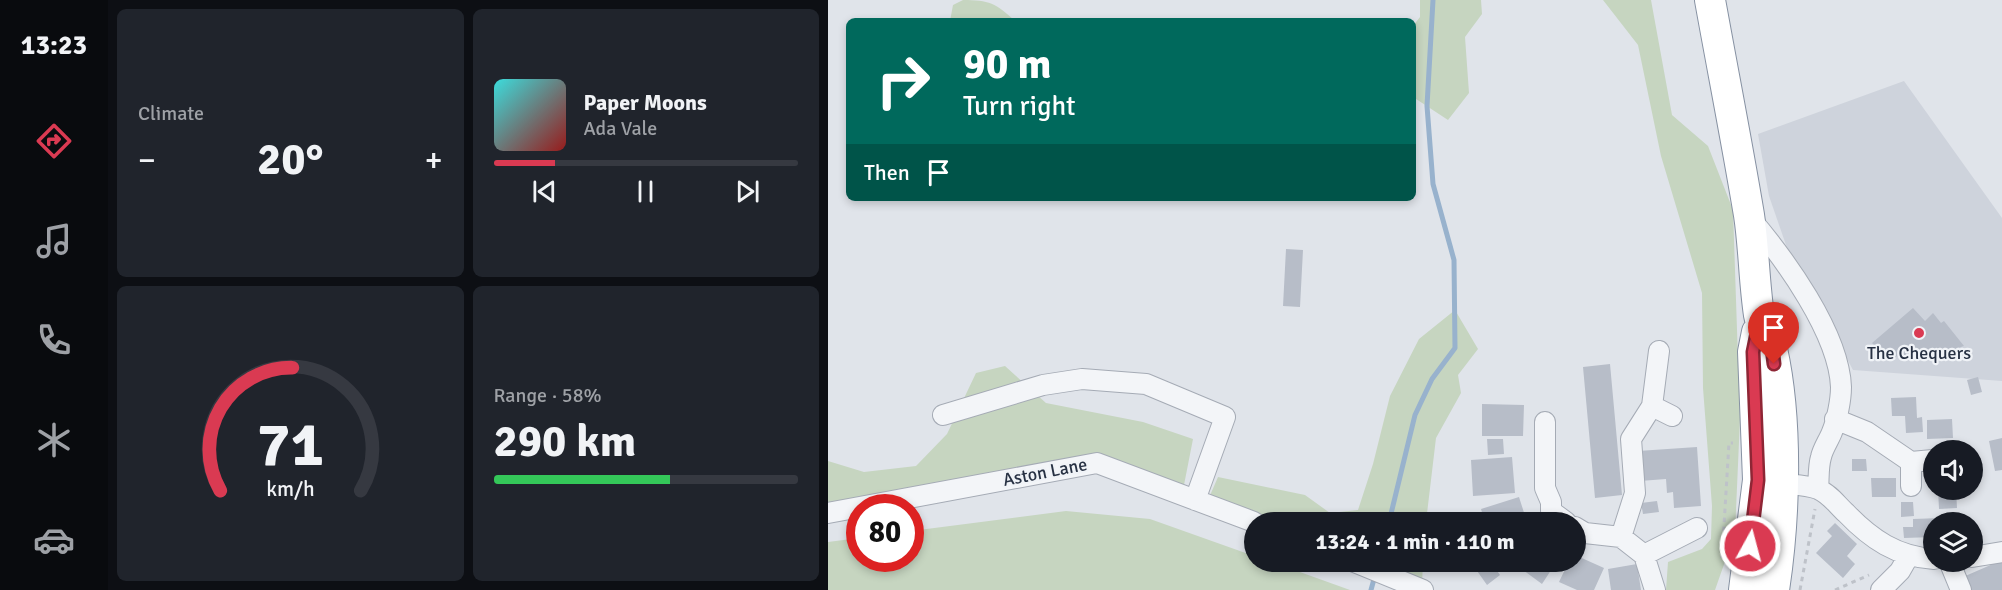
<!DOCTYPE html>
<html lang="en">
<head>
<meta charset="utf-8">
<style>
  :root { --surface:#171b24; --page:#20242c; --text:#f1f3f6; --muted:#9ea1a6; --line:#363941; --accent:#da3a52 }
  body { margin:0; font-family:Signika,sans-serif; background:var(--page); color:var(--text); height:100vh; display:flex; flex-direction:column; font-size:22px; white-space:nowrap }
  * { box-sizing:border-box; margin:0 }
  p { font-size:20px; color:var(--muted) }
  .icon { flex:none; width:33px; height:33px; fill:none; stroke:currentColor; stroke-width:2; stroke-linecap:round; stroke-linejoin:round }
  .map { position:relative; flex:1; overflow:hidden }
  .drawer { display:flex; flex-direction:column; gap:9px; padding:9px; background:#0d0f14; width:720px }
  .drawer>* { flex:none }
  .hud { position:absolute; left:18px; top:18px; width:570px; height:183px; border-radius:9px; box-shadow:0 3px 9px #0003; background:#00695c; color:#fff; overflow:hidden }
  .controls { position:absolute; left:1095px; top:440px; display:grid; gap:12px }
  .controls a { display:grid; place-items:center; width:60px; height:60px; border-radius:50%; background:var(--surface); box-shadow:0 3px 9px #0003; font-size:30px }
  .speed { position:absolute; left:18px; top:494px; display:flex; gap:12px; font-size:30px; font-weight:700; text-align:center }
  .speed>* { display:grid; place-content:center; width:78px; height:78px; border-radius:50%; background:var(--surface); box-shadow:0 3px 9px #0003; line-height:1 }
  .speed .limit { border:9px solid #d22; background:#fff; color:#111 }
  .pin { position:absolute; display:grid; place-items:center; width:51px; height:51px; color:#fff; margin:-62px -26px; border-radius:50% 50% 50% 0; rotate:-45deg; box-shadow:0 0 6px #0007 }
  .pin .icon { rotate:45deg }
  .me { position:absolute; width:66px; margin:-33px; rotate:7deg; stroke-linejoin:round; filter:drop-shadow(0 0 4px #0008) }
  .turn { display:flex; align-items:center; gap:21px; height:126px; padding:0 18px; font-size:27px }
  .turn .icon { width:78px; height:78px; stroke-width:2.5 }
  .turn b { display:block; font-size:42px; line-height:51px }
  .then { display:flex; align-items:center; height:57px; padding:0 18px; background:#0003; gap:12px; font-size:22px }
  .big { font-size:45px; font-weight:800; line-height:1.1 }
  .drawer .tile { flex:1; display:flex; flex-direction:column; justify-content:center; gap:9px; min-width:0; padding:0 21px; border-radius:9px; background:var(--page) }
  .drawer .dial { align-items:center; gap:0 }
  .dial svg { height:156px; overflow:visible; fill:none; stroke:var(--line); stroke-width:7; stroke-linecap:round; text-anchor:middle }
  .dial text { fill:var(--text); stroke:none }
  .song { display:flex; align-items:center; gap:18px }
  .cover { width:72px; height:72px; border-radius:9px; background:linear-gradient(135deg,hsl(180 70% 55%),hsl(0 70% 35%)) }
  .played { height:6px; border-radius:3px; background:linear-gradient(90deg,var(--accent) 20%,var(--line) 20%) }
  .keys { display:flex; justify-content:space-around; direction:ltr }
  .heat { display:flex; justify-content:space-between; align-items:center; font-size:33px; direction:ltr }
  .charge { height:9px; border-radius:4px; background:linear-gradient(90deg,#34c759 58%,var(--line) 0) }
  .drawer .tiles { flex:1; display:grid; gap:9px; grid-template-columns:repeat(2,1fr) }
  .trip { position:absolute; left:416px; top:512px; width:342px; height:60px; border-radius:30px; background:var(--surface); box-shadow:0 3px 9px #0003; font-weight:800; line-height:60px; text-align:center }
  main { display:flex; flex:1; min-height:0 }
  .tab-bar { display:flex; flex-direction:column; width:108px; justify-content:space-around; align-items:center; background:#090b0e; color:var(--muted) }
  .tab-bar .icon { width:42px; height:42px }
  .tab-bar .on { color:var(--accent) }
  .tab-bar b { font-size:27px; color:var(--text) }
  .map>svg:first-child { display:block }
  .built { fill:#ced3dc }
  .green { fill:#c6d5c0 }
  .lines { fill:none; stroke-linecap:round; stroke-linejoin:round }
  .stream { stroke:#98b2cd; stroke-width:5 }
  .building { fill:#b7bdc8 }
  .minor-casing { stroke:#a5abb5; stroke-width:22 }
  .highway-casing { stroke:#8691a2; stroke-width:32 }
  .path { stroke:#bec2c9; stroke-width:3; stroke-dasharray:4.5 4.5; stroke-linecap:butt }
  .minor { stroke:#f3f5f8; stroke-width:20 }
  .highway { stroke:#fff; stroke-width:30 }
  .route-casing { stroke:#8e2635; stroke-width:15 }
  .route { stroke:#da3a52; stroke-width:10 }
  .poi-dot { fill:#da3a52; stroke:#f0f3f7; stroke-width:2 }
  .labels { text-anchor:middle; stroke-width:4.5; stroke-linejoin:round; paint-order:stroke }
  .poi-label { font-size:18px; fill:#273143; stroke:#f0f3f7 }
  .street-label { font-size:18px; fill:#273143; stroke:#f0f3f7 }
</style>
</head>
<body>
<main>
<nav class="tab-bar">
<b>13:23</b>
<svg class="icon on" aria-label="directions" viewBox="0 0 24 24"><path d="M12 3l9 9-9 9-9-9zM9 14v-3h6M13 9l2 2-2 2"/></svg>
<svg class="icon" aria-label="music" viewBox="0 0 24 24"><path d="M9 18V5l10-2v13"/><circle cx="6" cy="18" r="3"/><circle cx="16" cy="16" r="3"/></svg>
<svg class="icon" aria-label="phone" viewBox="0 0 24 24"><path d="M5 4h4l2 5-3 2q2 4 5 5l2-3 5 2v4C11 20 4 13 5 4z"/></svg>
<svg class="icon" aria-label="climate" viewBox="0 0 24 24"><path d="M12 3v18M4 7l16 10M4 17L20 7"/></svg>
<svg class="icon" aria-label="car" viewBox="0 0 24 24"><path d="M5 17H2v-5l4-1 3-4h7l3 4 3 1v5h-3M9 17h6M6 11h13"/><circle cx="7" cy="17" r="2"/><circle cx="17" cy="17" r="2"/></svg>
</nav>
<section class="drawer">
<div class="tiles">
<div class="tile"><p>Climate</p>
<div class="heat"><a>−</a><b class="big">20°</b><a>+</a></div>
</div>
<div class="tile">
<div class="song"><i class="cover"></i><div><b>Paper Moons</b><p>Ada Vale</p></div></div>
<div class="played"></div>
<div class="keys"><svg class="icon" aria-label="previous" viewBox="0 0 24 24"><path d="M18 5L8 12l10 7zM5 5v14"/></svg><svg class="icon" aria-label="pause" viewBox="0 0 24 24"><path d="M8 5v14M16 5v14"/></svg><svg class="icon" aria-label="next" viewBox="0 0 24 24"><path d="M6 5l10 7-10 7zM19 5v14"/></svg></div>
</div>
<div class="tile dial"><svg viewBox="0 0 100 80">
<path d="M14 69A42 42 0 1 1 86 69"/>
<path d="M14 69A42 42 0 0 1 51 6" stroke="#da3a52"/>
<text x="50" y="56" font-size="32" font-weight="700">71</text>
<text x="50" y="72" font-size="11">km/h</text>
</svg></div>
<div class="tile"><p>Range · 58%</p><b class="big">290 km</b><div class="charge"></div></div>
</div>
</section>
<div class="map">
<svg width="1174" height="590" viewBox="0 0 1174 590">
  <rect width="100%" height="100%" fill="#e0e4ea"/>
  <path class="built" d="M1076 81 1174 218V381L1025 370 958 245 941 196 930 134Z"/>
  <path class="green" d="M135 0C161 0 168 3 187 21H122L125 5Z
    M592 0H653L654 14 637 37 641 93 620 120 585 97V26L592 17Z
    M775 0H823L844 115 880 146 905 210 912 419 907 533 887 590H838L840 562 874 549 883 539 884 506 875 388 874 293 833 156 810 45Z
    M627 310 650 349 630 375 633 393 608 438 598 522H436L380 500 390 477 477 495 502 513 530 510 545 464 562 396 591 339Z
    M177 366 218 403 315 422 365 439 356 485 269 459 0 508V461L36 472 88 466 119 434 148 373Z
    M238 511 322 519 426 556V561H441L522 590H0V542L31 538 32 558H82L83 531Z
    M534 561H595L594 585Z"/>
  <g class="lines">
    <path class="stream" d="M561 522 587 415 604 379 627 348 626 260 605 184 599 106 605 0
      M543 590 551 561"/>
  </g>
  <path class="building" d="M458 249 475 250 472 307 455 306Z
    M1085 308 1097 321 1105 313 1113 323 1116 321 1136 346 1098 358H1088L1083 352 1072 360 1069 356 1065 360 1058 352 1055 355 1044 343Z
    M782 364 794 495 767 498 755 367Z
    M1150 377 1154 392 1143 395 1139 380Z
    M1088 397 1089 418 1094 417 1095 432 1078 433 1077 416H1064L1063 398Z
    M654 404 696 405 695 436H654Z
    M1124 419 1125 438 1099 439V420Z
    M1174 438V470L1167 471 1161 441Z
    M659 439H675L676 454 660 455Z
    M869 447 873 506 846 508 845 492 839 493 838 479 812 481 810 451Z
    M684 457 687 493 645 496 643 460Z
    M1024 459H1038L1039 471H1024Z
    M1043 478H1068V497H1044Z
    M1110 489H1128L1129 508 1111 509Z
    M691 497 699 522H665L664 520 657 522 653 509Z
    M829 501 831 512 815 514 813 503Z
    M1073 502H1085L1086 516 1073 517Z
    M1113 514H1125V522H1106V537L1076 538 1075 527H1085V519L1113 518Z
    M1007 523 1029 544 1019 556 1027 564 1015 578 988 553 1004 536 999 531Z
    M747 555 776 568 766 590H749L731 582 741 561H747Z
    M1174 560V590H1140L1135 577Z
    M642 561H662L672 575 659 585Z
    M695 561H729L714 584 691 567Z
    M809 564 813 590H783L780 569Z"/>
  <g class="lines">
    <g class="minor-casing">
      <path id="minor" d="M922 218C956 258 1011 333 1013 387 1013 400 1009 420 1004 432 1001 440 995 448 993 457 990 467 991 479 990 489
        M824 406 844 416
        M115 415 215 385 254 379 318 384 397 417 367 500
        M1007 419 1039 432 1083 462V486
        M717 422V488L723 502V511L738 522
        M1083 462 1105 460
        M944 482C958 485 976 484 990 489 1002 494 1009 505 1018 513 1043 539 1069 557 1106 559
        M0 513 269 463 426 522
        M747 527 757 533 793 537
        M816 555 869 528
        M1144 557 1174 552
        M524 561 595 590
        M1121 561 1133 590
        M827 590 816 555 793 537 807 493 803 439 824 406 831 351
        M1053 590 1072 571 1080 557"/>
    </g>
    <g class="highway-casing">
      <path id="highway" d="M882 0C895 72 909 143 921 215 926 248 926 282 931 315 933 327 942 338 944 349 960 421 957 518 946 590
        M916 590 930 480 925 352 929 332"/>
    </g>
    <path class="path" d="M894 558 901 443H905
      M972 590 987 509
      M1007 590 1041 575"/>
    <use href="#minor" class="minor"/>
    <use href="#highway" class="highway"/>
  </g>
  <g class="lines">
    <g class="route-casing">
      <path id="route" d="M922 546 930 480 925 352 932 318 944 348 946 364"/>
    </g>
    <use href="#route" class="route"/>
  </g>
  <circle class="poi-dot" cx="1091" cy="333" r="6"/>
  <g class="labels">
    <g class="poi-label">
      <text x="1091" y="359">The Chequers</text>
    </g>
    <g class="street-label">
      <text transform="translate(217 472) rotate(-11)" y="6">Aston Lane</text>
    </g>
  </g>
</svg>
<div class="controls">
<a><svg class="icon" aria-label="sound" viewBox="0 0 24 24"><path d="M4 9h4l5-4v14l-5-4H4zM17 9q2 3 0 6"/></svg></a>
<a><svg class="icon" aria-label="layers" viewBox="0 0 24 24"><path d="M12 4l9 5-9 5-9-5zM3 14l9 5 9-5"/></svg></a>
</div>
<div class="speed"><div class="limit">80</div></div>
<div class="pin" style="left:946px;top:364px;background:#d93025"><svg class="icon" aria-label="arrive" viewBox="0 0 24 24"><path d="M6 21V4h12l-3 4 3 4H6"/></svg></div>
<svg class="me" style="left:922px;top:546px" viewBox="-20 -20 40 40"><circle r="17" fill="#da3a52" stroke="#fff" stroke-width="3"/><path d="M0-11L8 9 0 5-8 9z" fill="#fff"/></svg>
<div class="trip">13:24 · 1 min · 110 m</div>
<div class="hud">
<div class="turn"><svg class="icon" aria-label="right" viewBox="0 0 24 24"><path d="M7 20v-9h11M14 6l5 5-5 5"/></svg><div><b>90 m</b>Turn right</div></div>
<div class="then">Then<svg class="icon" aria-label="arrive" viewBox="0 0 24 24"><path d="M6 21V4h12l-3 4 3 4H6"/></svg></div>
</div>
</div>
</main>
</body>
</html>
